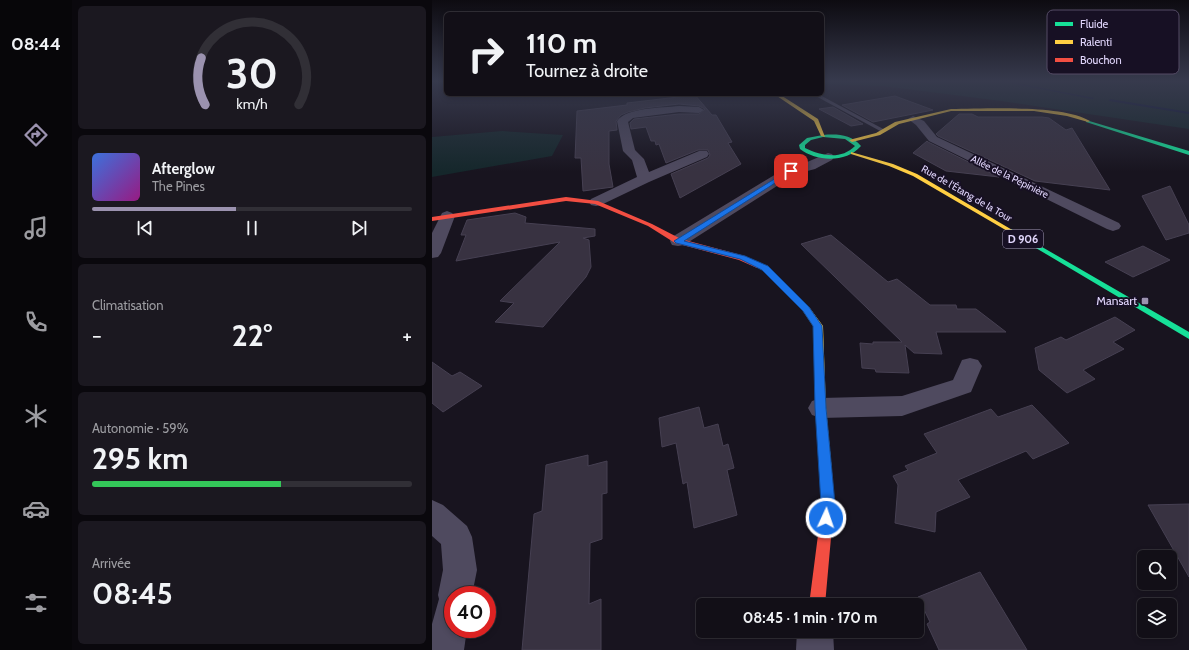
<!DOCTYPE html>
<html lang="fr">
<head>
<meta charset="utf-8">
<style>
  :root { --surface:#120f17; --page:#1b1820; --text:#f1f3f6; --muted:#9c9ca1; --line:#312f36; --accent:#9b92af }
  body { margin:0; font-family:Cabin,sans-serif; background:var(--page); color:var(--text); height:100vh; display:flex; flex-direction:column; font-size:15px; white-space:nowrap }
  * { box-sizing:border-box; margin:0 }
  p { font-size:13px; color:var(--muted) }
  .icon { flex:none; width:22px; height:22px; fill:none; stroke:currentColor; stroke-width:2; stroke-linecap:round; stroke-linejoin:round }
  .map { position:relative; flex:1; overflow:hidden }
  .drawer { display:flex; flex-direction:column; gap:6px; padding:6px; background:#0a080d; width:360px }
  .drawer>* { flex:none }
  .hud { position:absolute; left:12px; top:12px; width:380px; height:84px; border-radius:6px; box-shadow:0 2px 6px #0003,0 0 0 1px var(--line); background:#120f17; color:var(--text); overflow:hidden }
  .tools { position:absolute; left:705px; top:550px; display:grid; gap:8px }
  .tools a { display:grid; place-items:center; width:40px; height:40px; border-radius:6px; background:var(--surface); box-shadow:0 2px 6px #0003,0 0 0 1px var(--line); font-size:20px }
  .speed { position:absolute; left:12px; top:586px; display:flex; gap:8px; font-size:20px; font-weight:700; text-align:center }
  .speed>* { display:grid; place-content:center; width:52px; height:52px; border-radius:50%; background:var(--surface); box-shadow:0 2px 6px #0003,0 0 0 1px var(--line); line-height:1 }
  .speed .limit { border:6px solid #d22; background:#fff; color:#111 }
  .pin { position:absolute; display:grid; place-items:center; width:34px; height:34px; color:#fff; margin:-17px; border-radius:8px; box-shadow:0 2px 6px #0006 }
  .me { position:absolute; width:44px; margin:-22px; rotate:3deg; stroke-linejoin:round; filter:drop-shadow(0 0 3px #0008) }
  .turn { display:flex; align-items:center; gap:14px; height:84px; padding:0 16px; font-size:18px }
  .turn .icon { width:52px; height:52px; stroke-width:2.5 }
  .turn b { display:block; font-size:28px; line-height:34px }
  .big { font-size:30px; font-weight:800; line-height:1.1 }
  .drawer .card { flex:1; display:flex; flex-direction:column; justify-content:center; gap:6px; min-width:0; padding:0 14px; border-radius:6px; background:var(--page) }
  .drawer .dial { align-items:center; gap:0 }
  .dial svg { height:104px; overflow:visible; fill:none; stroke:var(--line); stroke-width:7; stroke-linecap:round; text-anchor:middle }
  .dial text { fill:var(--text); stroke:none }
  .song { display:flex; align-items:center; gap:12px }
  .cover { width:48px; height:48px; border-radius:6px; background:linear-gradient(135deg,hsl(220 70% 55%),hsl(310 70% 35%)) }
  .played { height:4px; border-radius:2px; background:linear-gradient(90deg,var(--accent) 45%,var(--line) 45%) }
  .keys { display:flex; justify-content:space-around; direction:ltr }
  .heat { display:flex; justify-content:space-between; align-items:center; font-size:22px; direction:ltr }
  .charge { height:6px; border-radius:3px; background:linear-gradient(90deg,#34c759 59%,var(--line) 0) }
  .trip { position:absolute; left:264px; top:598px; width:228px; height:40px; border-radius:6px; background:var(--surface); box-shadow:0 2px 6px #0003,0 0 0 1px var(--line); font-weight:800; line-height:40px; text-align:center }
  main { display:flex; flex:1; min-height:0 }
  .tab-bar { display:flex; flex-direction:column; width:72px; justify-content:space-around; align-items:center; background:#070609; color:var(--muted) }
  .tab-bar .icon { width:28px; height:28px }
  .tab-bar .selected { color:var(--accent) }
  .tab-bar b { font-size:18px; color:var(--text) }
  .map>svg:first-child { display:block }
  .green { fill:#15272b }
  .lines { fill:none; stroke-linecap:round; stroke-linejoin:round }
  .stream { fill:#0f173c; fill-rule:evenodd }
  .building { fill:#383241; stroke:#464052 }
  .lane { fill:#4f4a5f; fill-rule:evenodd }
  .street { fill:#4f4a5f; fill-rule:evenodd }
  .fast { fill:#16e098; fill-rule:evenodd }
  .slow { fill:#ffcf43; fill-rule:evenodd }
  .jam { fill:#f24e42; fill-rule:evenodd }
  .route { fill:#1a73e8; stroke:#114b97 }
  .poi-dot { fill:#9b92af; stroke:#171024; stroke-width:1.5 }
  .labels { text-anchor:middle; stroke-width:4; stroke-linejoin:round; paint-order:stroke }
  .far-street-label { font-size:10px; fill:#e1d6fc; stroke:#171024 }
  .shield { fill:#171024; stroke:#a49bbb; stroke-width:1 }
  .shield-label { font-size:11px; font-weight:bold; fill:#e1d6fc }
  .poi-label { font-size:12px; fill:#e1d6fc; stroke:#171024; text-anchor:end }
  .key { fill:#171024; stroke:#544b65; stroke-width:1 }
  .key-label { font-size:11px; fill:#e1d6fc }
</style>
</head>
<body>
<main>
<nav class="tab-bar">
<b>08:44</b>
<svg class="icon selected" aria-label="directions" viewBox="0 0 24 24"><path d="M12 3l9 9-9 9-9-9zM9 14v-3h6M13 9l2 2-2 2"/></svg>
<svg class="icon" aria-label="music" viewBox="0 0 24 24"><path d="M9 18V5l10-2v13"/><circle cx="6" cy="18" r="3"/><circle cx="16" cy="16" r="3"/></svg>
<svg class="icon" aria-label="phone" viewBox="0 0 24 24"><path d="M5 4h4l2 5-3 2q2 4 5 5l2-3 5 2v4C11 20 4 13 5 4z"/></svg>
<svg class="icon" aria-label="climate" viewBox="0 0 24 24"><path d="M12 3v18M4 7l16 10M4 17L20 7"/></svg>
<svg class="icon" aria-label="car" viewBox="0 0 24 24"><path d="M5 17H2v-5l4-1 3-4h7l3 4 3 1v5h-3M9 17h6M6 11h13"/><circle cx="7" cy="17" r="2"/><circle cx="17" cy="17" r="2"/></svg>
<svg class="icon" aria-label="filters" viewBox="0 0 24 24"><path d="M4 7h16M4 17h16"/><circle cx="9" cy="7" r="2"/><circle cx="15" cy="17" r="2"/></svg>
</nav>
<section class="drawer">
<div class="card dial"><svg viewBox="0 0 100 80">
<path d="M14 69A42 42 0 1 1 86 69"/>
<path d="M14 69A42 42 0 0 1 11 33" stroke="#9b92af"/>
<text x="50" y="56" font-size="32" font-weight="700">30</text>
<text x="50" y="72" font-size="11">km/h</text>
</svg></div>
<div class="card">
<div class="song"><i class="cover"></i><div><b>Afterglow</b><p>The Pines</p></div></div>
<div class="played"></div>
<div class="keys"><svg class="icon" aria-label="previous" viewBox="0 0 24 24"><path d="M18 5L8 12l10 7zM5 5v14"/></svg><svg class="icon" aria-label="pause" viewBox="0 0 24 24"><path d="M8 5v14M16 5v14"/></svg><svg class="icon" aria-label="next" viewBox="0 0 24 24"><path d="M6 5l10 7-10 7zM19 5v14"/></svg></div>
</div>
<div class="card"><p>Climatisation</p>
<div class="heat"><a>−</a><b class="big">22°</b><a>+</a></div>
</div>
<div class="card"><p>Autonomie · 59%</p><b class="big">295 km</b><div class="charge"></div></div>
<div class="card"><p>Arrivée</p><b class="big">08:45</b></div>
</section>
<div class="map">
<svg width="757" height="650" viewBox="0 0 757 650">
  <rect width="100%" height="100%" fill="#18141f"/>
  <path class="green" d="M390 81H757V129L569 101 451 86 390 84Z
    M70 131 131 135 120 156 0 177V137Z"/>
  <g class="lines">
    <path class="stream" d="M568 81H573L662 98 660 99Z
      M678 99 757 112V114L677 101Z"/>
  </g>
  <path class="building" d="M263 95 280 115H284L300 142 296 143 309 164 248 198 239 174 276 158 278 155 276 150H266L234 163 227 144 224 145 223 141H219L214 127 199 129 198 123 202 119 247 114H267L273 109 267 106 247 104 213 108 196 112 189 115 184 121 185 130 177 131V164L181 187 151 191 149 158H143L145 111 195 105V103Z
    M463 96 501 110 441 122 410 105Z
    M401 107 431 124 419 126 387 109Z
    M527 114H540L546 117H610L617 118 634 130 640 128 678 190 603 181 506 136 504 134Z
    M495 141 496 142 567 177 514 171 481 153Z
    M738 186 757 225V233L734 240 710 196Z
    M83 213 94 217 93 223 163 229V236L151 238 157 240 159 267 154 277 111 327 63 322 82 303 68 301 128 242 24 261 34 235H29L35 220Z
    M399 235 456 282 465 279 498 305H524L525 309H544L574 332H504L510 354 482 353 473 345 477 373 444 372 443 369 430 368 428 343 441 344V342H470L369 244Z
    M711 246 738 260 701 277 673 262Z
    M683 317 703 330 681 342 692 349 651 370 663 379 635 393 607 370 603 348 629 337 634 340Z
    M0 362 20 376 28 372 50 386 11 412 0 403Z
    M600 405 637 443 601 459 594 451 526 480 538 497 504 512 503 532 463 523 466 485 461 476 476 470 473 466 505 453 492 434 559 409 566 417Z
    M267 407 272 428 286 424 291 446 296 444 302 468 295 470 305 515 262 528 255 482 251 484 244 443 230 447 227 418Z
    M156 455V466L175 461V493L170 494V539L158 543 157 604 169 599V650H90L102 514 110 511 114 465Z
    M757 504V577L716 505Z
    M548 572 595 650H507L495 624 498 622 486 597Z"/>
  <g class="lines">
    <path class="lane" d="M380 94H386L455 131 450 132Z"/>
    <path class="street" d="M247 106 267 107 272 110 267 113 247 112 201 118 196 122 203 150 212 159 217 172 267 151H275L277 154 275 157 217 182 169 205 164 206 159 205 157 202 159 199 205 177 200 160 191 151 185 121C195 107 230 108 247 106Z
      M481 116 492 121 505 137 687 223 689 226 687 229 681 231 675 229 497 141 484 125 476 119Z
      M396 153 400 154 402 157 400 160 383 169 364 174 252 245 246 246 240 245 238 241 240 237 354 168 373 163Z
      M15 211 20 213 23 216 9 253 6 257 0 258V233L10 213Z
      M538 358 546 360 550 366 539 392 470 416 389 418 380 415 376 408 380 401 389 398 470 396 521 380 530 360Z
      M0 500 11 505 35 526 40 537 45 570 40 595H21V629H35L32 650H0V624L7 599 6 595 11 570 9 544 0 536Z
      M365 631H401L402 650H364Z"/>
    <path class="fast" d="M654 120 757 151V155L654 122Z
      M391 135C405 134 419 134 429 146 414 163 385 162 368 149L367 145 375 138ZM391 137 413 139 423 146C409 160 390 156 373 148V145L379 140Z
      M579 229 757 332V339L577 232V230Z"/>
    <path class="slow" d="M342 94H347L386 119 393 137 389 136 382 121Z
      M519 109C553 109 630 104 658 121L656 122 635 116 602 111H519L467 124 448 135 420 142 417 140 444 133 463 122Z
      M419 152 461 164 485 174 582 231 581 232H577L481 176 457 166 419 154Z
      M325 264H328L336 266 377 307 391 326 394 408 400 472 398 476 394 477 390 476 388 472 384 408 381 326 371 311 330 270 324 266Z"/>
    <path class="jam" d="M134 197 166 201 220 224 249 239 313 256 332 266 328 268H325L307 260 243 243 216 226 163 204 134 201 0 221V217Z
      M394 467 398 468 400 472 402 504 393 605H377L390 504 388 472 390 468Z"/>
  </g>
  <linearGradient id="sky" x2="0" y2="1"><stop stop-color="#0d0b11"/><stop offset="0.47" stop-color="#373a4d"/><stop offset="1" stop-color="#373a4d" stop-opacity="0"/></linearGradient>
  <rect width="757" height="172" fill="url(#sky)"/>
  <path class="route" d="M357 170 362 171 252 241 313 256 336 266 377 307 390 326 394 408 403 504 399 523 394 525 390 523 388 518 389 504 383 408 381 326 371 311 330 270 308 259 244 243 242 241Z"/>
  <rect class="poi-dot" x="709" y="297" width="8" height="8" rx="2"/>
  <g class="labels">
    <g class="far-street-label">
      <text transform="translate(578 176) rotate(26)" y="4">Allée de la Pépinière</text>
      <text transform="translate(535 193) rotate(30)" y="4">Rue de l'Étang de la Tour</text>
    </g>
    <rect class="shield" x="571" y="230" width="40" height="18" rx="3"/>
    <g class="shield-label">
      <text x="591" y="243">D 906</text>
    </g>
    <g class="poi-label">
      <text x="705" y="305">Mansart</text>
    </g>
  </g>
  <rect x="615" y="10" width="132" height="64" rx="6" class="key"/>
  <rect x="623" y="22" width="18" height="4" fill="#16e098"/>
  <rect x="623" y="40" width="18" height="4" fill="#ffcf43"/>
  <rect x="623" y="58" width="18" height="4" fill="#f24e42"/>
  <g class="key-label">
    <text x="648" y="28">Fluide</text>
    <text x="648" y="46">Ralenti</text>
    <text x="648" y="64">Bouchon</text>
  </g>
</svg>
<div class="tools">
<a><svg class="icon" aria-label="search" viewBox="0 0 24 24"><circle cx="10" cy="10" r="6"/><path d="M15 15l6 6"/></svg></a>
<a><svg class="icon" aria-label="layers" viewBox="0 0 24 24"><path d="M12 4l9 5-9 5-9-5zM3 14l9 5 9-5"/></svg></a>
</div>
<div class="speed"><div class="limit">40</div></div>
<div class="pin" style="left:359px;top:171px;background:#d93025"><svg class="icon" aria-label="arrive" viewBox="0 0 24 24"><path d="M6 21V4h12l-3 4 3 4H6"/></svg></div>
<svg class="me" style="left:394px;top:518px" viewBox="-20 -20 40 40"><circle r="17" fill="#1a73e8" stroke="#fff" stroke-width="3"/><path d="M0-11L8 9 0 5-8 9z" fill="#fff"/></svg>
<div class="trip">08:45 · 1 min · 170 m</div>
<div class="hud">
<div class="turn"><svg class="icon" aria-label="right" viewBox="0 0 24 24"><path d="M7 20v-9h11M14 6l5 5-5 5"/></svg><div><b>110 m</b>Tournez à droite</div></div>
</div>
</div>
</main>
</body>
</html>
